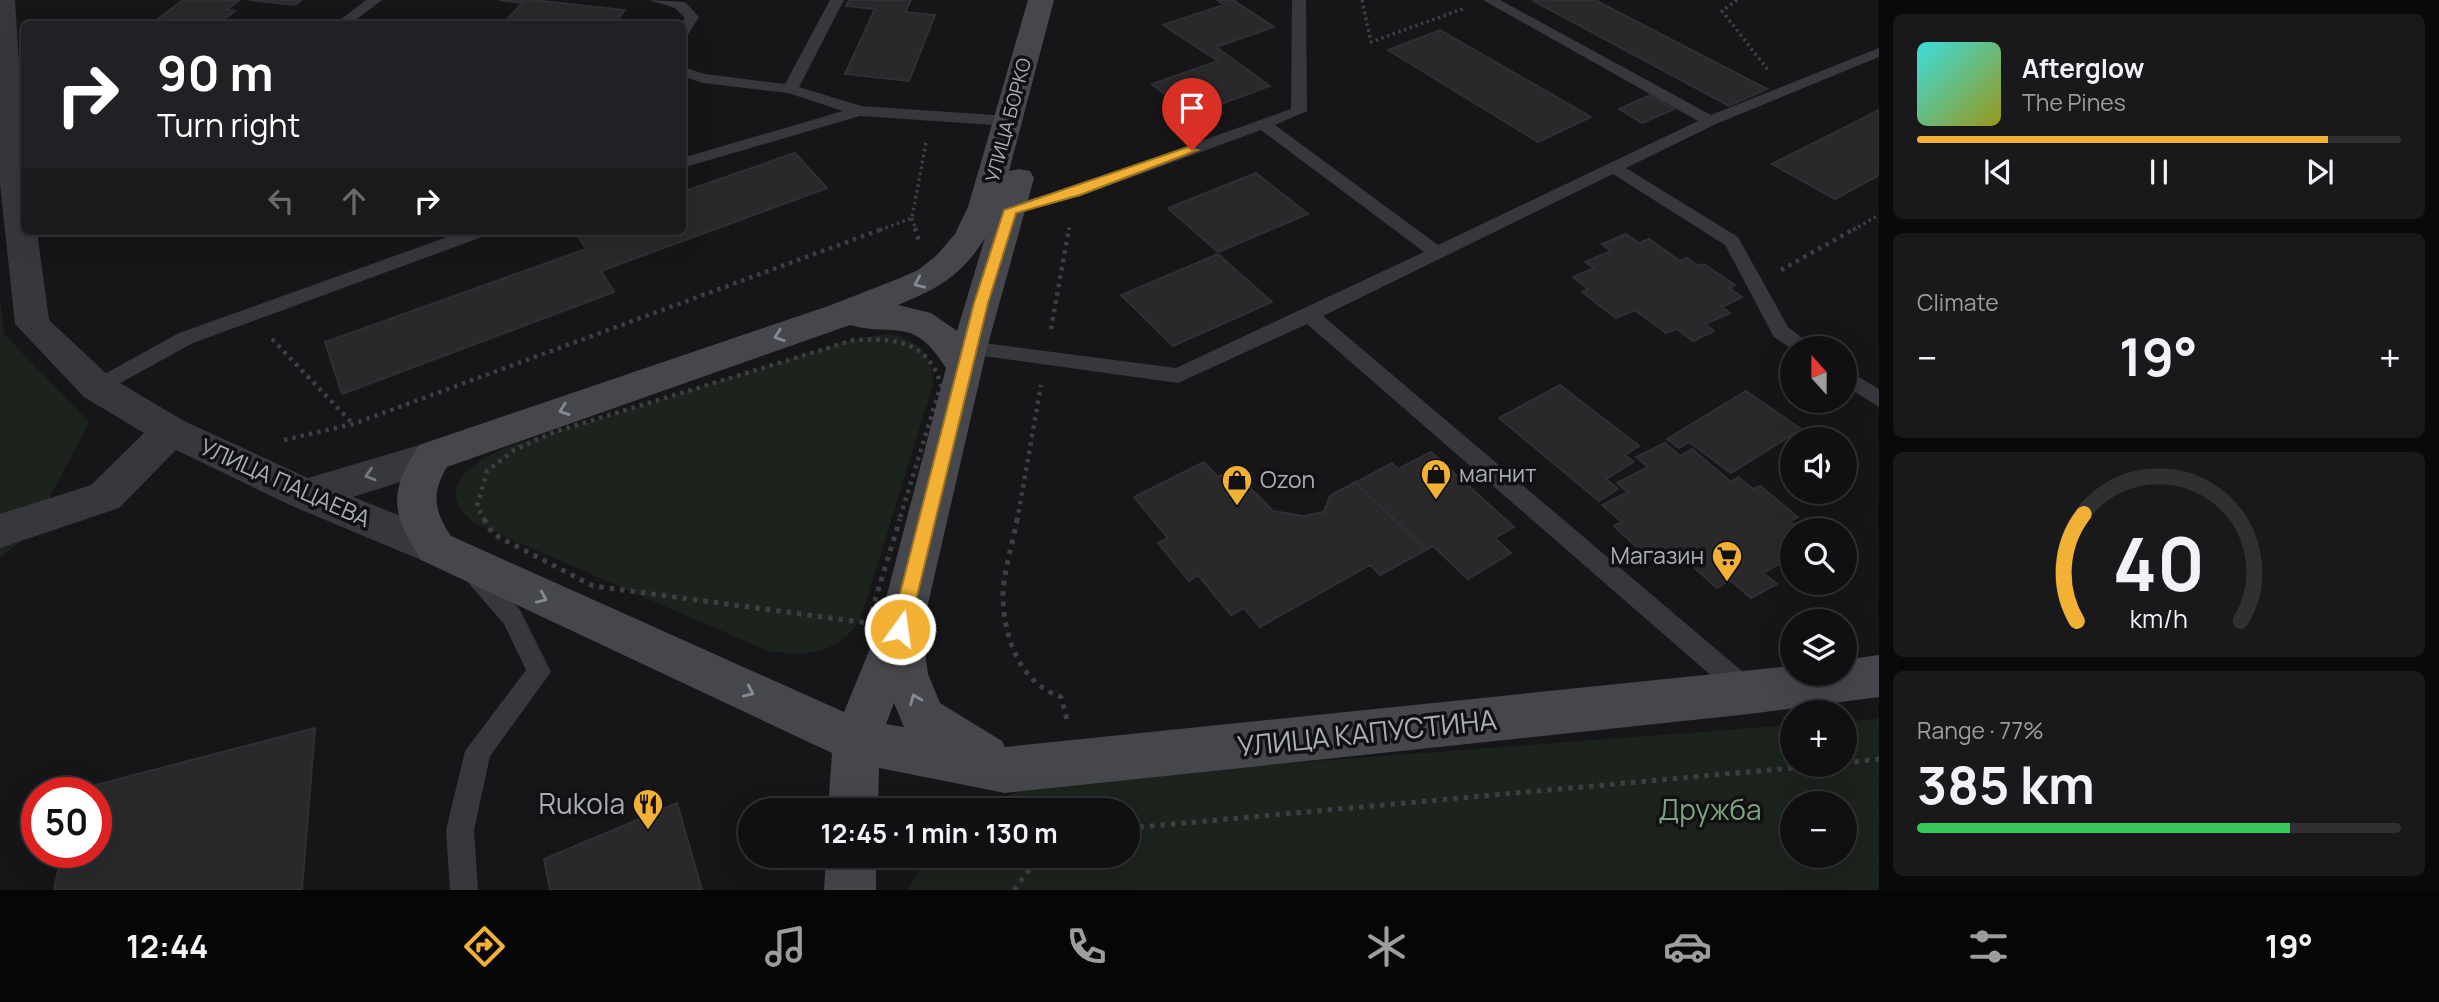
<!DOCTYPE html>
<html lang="en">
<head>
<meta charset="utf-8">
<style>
  :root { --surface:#101012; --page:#19191b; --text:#f1f3f6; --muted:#9c9d9f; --line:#303032; --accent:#f2b134 }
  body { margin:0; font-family:Manrope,sans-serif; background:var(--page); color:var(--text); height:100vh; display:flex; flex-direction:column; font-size:26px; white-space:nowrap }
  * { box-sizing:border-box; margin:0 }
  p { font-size:23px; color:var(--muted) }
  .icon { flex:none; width:38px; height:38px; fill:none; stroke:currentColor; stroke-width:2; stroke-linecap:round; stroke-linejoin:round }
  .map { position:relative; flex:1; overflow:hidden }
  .details { display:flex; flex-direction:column; gap:14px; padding:14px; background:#09090a; width:560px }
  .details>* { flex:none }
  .hud { position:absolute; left:21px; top:21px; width:665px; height:214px; border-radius:10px; box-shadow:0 7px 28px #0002,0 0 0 2px var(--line); background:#202124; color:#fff; overflow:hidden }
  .needle { width:46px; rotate:339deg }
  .tools { position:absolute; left:1780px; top:336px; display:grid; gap:14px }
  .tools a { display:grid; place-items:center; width:77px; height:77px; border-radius:50%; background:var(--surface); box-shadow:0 7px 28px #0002,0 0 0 2px var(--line); font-size:35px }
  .speed { position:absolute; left:21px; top:777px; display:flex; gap:14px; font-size:35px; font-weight:700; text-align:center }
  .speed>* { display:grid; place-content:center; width:91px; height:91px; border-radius:50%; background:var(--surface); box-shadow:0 7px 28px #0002,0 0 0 2px var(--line); line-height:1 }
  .speed .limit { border:10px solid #d22; background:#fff; color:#111 }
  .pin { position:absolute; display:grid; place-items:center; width:60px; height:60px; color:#fff; margin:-72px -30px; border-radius:50% 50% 50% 0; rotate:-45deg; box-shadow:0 0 7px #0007 }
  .pin .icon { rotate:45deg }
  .me { position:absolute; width:77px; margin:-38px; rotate:14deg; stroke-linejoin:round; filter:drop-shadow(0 0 5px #0008) }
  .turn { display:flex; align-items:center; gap:24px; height:147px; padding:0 21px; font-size:32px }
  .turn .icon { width:91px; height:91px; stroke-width:2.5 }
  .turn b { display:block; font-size:49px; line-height:60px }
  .lanes { display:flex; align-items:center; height:66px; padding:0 21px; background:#0003; justify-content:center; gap:35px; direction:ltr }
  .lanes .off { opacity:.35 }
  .big { font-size:52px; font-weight:700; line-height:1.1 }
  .details .widget { flex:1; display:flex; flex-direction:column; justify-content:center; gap:10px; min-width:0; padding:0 24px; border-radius:10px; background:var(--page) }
  .details .dial { align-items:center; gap:0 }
  .dial svg { height:182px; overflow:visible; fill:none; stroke:var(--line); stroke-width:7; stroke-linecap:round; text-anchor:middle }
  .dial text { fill:var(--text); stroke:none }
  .song { display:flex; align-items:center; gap:21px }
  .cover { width:84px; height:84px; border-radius:10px; background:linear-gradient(135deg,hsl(180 70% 55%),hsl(60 70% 35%)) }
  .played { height:7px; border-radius:4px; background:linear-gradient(90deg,var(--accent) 85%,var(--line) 85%) }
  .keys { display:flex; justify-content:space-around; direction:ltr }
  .heat { display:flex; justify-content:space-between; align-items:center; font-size:38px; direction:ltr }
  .charge { height:10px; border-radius:5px; background:linear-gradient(90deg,#34c759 77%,var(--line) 0) }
  .trip { position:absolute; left:738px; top:798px; width:402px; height:70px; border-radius:35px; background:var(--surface); box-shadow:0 7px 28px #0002,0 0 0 2px var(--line); font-weight:700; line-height:70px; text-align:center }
  .tabs { display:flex; height:112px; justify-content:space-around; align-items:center; background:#060607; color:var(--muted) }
  .tabs .icon { width:49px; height:49px }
  .tabs .current { color:var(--accent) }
  .tabs b { font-size:32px; color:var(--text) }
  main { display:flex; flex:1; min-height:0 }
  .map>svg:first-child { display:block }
  .green { fill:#1c231d; fill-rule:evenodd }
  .building { fill:#29292c; stroke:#303034; stroke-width:2 }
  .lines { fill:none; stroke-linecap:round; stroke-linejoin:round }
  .path-far2 { stroke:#3d3f44; stroke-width:3.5; stroke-dasharray:2.5 3.5; stroke-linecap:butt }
  .path-far1 { stroke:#3d3f44; stroke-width:4.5; stroke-dasharray:3.5 5; stroke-linecap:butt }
  .path { stroke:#3d3f44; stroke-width:5; stroke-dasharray:4.5 6; stroke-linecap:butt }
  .lane { fill:#37383d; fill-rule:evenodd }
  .street { fill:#37383d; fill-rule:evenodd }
  .secondary { fill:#45474d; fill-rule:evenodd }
  .oneway { stroke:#858993 }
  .oneway2 { stroke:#757881 }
  .route { fill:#f2b134; stroke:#9d7322; stroke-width:2 }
  .labels { text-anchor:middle; stroke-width:7; stroke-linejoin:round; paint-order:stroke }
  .far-street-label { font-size:19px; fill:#a8adb8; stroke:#111113 }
  .poi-label { font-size:23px; fill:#a8adb8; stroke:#111113; text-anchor:start }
  .street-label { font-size:23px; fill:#a8adb8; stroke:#111113 }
  .near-street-label { font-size:28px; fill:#a8adb8; stroke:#111113 }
  .near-poi-label { font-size:28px; fill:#a8adb8; stroke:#111113; text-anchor:end }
  .near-park-label { font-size:28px; fill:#7fa381; stroke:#111113 }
</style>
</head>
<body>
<main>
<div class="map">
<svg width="1879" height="890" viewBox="0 0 1879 890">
  <rect width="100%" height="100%" fill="#161618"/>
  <path class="green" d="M0 296 4 334 89 422 32 532 0 558Z
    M886 334C916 338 933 352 933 384L861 618C839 654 806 657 768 651L476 524C432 491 468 465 502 449L850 340Z
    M1879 719V890H907L927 856H1129V810H961L1053 781 1792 725V765H1844L1845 721ZM1792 803H1844V856H1792Z"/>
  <path class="building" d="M183 0H239L227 10 235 11 218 24H151Z
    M249 0H301L295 5Z
    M499 0H532L625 10 614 24H503L522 3Z
    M849 0H911L905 12 935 15 909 81 845 74 875 9 846 6Z
    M1217 0H1233L1274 27 1216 47 1270 86 1191 115 1152 84 1218 61 1163 25 1224 5Z
    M1532 0H1595L1767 89 1729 106Z
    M1440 30 1591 117 1538 142 1388 50Z
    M1650 95 1674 109 1642 123 1619 109Z
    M1879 110V175L1835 199 1772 164Z
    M795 153 827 188 601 271 614 292 342 394 325 342 586 249 575 231H682V192Z
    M1256 173 1308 214 1218 252 1168 208Z
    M1626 234 1639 243 1649 239 1680 261 1687 258 1698 266 1704 264 1735 285 1729 288 1742 297 1722 307 1730 313 1705 324 1714 331 1693 341 1677 329 1666 333 1635 310 1616 318 1582 292 1588 289 1573 277 1594 268 1585 262 1611 251 1602 244Z
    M1218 254 1272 302 1173 346 1121 295Z
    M1560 385 1639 446 1625 455 1634 462 1606 479 1618 489 1599 501 1499 418Z
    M1746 391 1801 429 1731 473 1689 442 1679 448 1667 439Z
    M1665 443 1680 456 1692 449 1731 482 1738 477 1753 489 1760 486 1798 517 1790 521 1802 530H1792V543L1783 548 1792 557 1763 573 1777 584 1751 598 1730 580 1717 588 1678 553 1655 564 1614 526 1622 522 1602 505 1628 492 1617 483 1648 467 1636 457Z
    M1431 452 1514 527 1495 538 1511 553 1468 579 1433 546 1380 575 1370 565 1260 627 1244 608 1231 615 1198 575 1189 581 1158 543 1168 538 1134 497 1204 462 1218 477 1233 470 1273 511 1303 516 1324 512 1330 496 1392 463 1398 469Z
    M1204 462 1218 477 1233 470 1273 511 1303 516 1324 512 1330 496 1355 482 1426 550 1380 575 1370 565 1260 627 1244 608 1231 615 1198 575 1189 581 1158 543 1168 538 1134 497Z
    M315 728 302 890H54L62 852H96V793H75L76 790Z
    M677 803 702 890H550L544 859Z"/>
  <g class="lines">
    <path class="path-far2" d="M1362 0 1371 42 1465 8
      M1737 0 1722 11 1768 70
      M912 218 916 230
      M880 230 912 218 926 142
      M1069 230 1070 224
      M1853 230 1879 215"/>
    <path class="path-far1" d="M915 228 919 241
      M1781 270 1856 228
      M1051 329 1069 228
      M272 339 353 424
      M284 440 353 424 885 228
      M485 521 477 506 487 471 514 450 554 432 854 340C894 338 928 340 941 385L899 521
      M1017 521 1041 385"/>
    <path class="path" d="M484 519 493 534 593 586 868 623 900 519
      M1017 519C1013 544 1002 575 1003 600 1005 641 1021 683 1061 697L1067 720
      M1844 763 1879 759
      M1129 828 1825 765
      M1014 890 1029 870 1051 856"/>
    <path class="lane" d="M366 0H382L350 24H335Z
      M649 0 685 2 699 17 687 36 682 37 680 24 685 18 675 8Z
      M830 0H844L799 87 861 106 1008 116 1016 121 1008 126 860 116 682 168V158L843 111 788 93 703 83 682 76V67L705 74 785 84Z
      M1292 0H1306L1307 111 1275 125 1438 245 1698 121 1483 0H1500L1711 115 1879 48V57L1716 124 1626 168 1738 237 1788 327 1815 348 1792 349 1774 337 1725 245 1613 174 1323 316 1756 683 1760 691 1756 699 1747 703 1738 699 1307 324 1178 383 962 353 959 348 969 341 1176 368 1424 252 1261 130 1081 196 1011 215 1002 210 1005 206 1069 188 1291 109Z
      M464 231 485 233 482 237 193 343 104 392H90L87 387 90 382 179 333Z
      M1844 368 1879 389V407L1844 385Z
      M473 562 481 565 520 610 551 672 490 756 474 830 478 890H450L446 830 465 751 526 670 504 624 465 579 461 572 465 565Z"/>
    <path class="street" d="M0 0H15L24 138V231H37L49 320 110 377 184 421 308 478 433 441 447 445 452 456 447 467 353 497 451 536 457 548 451 560 436 565 421 560 292 506 176 450 119 508 0 548V514L91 485 144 433 84 397 15 324 0 184Z"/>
    <path class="secondary" d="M1028 0H1054L1009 171 1019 169 1030 171 1034 178 987 348 922 630 928 674 940 703 1002 741 1005 747 1792 666V674H1844V660L1879 655V697L1749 714 1005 793 879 768 878 810H828L832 753 421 560C391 512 388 494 419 445L831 305 900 278 918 270 936 256 955 234 968 207ZM985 238 957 331 931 313 898 305C939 288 961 276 985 238ZM850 325C896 338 912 314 946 368L878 629 844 712 451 536C434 511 431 493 447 467ZM894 703 904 727 886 724Z
      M826 856H876V890H824Z"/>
  </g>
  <defs><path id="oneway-chevron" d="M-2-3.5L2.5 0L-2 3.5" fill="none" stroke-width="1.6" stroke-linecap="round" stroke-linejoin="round" transform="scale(1.75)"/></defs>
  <g class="oneway">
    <use href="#oneway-chevron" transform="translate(919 283) rotate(156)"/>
    <use href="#oneway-chevron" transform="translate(779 336) rotate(161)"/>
    <use href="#oneway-chevron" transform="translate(564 410) rotate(161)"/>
    <use href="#oneway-chevron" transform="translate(542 598) rotate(24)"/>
    <use href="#oneway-chevron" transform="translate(749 692) rotate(24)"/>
    <use href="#oneway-chevron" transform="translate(915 699) rotate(-112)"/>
  </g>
  <use class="oneway2" href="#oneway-chevron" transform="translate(370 475) rotate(163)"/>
  <path class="route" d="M1188 147 1198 150 1080 195 1016 213 988 303 909 629 906 634H893L891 629 974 303 1004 210Z"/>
  <defs>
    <g id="shop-pin" transform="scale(1.575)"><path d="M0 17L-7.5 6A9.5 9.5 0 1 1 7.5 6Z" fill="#f2b134" stroke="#111113"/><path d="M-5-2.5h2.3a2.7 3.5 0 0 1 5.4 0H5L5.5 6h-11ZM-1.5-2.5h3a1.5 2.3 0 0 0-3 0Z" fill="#111"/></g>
    <g id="supermarket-pin" transform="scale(1.575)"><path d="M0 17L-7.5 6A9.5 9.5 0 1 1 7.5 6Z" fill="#f2b134" stroke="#111113"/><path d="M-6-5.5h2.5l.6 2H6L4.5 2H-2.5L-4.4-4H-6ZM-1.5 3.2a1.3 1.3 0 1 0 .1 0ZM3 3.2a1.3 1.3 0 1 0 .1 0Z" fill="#111"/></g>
    <g id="restaurant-pin" transform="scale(1.575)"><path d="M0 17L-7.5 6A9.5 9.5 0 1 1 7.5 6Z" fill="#f2b134" stroke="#111113"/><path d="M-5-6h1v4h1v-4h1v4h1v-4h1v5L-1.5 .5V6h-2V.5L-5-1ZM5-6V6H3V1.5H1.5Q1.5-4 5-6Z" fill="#111"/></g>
  </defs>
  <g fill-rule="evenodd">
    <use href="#shop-pin" x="1436" y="474"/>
    <use href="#shop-pin" x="1237" y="480"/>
    <use href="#supermarket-pin" x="1727" y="556"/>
    <use href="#restaurant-pin" x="648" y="804"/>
  </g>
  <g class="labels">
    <g class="far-street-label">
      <text transform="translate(1008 120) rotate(-75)" y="7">УЛИЦА БОРКО</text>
    </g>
    <g class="poi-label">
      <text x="1459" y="482">магнит</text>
      <text x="1260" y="488">Ozon</text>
      <text x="1704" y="564" text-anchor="end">Магазин</text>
    </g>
    <g class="street-label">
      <text transform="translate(285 483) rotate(24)" y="8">УЛИЦА ПАЦАЕВА</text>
    </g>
    <g class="near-street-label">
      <text transform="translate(1367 733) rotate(-6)" y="10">УЛИЦА КАПУСТИНА</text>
    </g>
    <g class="near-poi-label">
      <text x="625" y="814">Rukola</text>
    </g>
    <g class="near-park-label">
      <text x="1710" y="820">Дружба</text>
    </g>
  </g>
</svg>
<div class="tools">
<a><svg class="needle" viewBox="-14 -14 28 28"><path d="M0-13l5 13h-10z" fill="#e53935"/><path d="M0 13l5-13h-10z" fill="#9c9d9f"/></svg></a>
<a><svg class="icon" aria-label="sound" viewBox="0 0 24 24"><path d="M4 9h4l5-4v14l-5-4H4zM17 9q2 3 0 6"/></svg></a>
<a><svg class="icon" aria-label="search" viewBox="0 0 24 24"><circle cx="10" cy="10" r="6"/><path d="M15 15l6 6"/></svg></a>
<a><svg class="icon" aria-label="layers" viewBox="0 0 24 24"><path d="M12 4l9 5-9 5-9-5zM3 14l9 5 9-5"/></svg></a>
<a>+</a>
<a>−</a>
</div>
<div class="speed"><div class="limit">50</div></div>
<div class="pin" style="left:1192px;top:150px;background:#d93025"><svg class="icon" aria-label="arrive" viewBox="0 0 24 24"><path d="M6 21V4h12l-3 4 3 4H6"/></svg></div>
<svg class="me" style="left:900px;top:629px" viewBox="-20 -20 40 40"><circle r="17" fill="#f2b134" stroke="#fff" stroke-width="3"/><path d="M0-11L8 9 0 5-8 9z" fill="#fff"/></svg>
<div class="trip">12:45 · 1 min · 130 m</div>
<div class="hud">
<div class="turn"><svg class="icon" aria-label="right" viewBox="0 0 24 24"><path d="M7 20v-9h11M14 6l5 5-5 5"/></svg><div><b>90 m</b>Turn right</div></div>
<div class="lanes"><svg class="icon off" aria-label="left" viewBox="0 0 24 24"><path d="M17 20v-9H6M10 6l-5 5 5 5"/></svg><svg class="icon off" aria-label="ahead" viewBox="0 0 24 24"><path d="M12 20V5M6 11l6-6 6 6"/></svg><svg class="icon" aria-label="right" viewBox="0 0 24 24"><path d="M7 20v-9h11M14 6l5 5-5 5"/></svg></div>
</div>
</div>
<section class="details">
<div class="widget">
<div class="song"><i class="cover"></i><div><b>Afterglow</b><p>The Pines</p></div></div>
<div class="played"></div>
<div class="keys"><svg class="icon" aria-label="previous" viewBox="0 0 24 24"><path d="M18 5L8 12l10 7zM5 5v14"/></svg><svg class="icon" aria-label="pause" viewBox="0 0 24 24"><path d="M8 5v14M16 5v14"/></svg><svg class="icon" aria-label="next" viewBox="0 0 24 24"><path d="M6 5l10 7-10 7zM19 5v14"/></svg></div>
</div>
<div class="widget"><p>Climate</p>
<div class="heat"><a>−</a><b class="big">19°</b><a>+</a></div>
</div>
<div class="widget dial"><svg viewBox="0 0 100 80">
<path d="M14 69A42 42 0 1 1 86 69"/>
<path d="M14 69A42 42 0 0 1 17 22" stroke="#f2b134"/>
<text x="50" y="56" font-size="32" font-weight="700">40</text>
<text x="50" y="72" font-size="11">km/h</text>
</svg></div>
<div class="widget"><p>Range · 77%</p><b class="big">385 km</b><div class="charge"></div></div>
</section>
</main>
<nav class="tabs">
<b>12:44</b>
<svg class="icon current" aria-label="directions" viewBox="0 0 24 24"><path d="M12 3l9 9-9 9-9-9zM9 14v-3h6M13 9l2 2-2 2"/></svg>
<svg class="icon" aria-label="music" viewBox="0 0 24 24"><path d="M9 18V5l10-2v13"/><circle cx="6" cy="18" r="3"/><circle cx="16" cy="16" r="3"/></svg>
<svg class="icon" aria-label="phone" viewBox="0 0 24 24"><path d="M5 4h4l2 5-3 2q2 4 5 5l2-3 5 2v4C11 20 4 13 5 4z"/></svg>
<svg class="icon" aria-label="climate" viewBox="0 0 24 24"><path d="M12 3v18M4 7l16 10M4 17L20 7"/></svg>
<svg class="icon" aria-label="car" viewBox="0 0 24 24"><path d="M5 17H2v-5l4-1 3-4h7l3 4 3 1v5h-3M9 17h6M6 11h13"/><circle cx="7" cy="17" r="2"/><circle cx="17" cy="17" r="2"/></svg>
<svg class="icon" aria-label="filters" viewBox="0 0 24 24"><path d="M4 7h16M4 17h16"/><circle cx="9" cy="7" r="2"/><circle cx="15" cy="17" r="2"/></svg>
<b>19°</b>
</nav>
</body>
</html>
